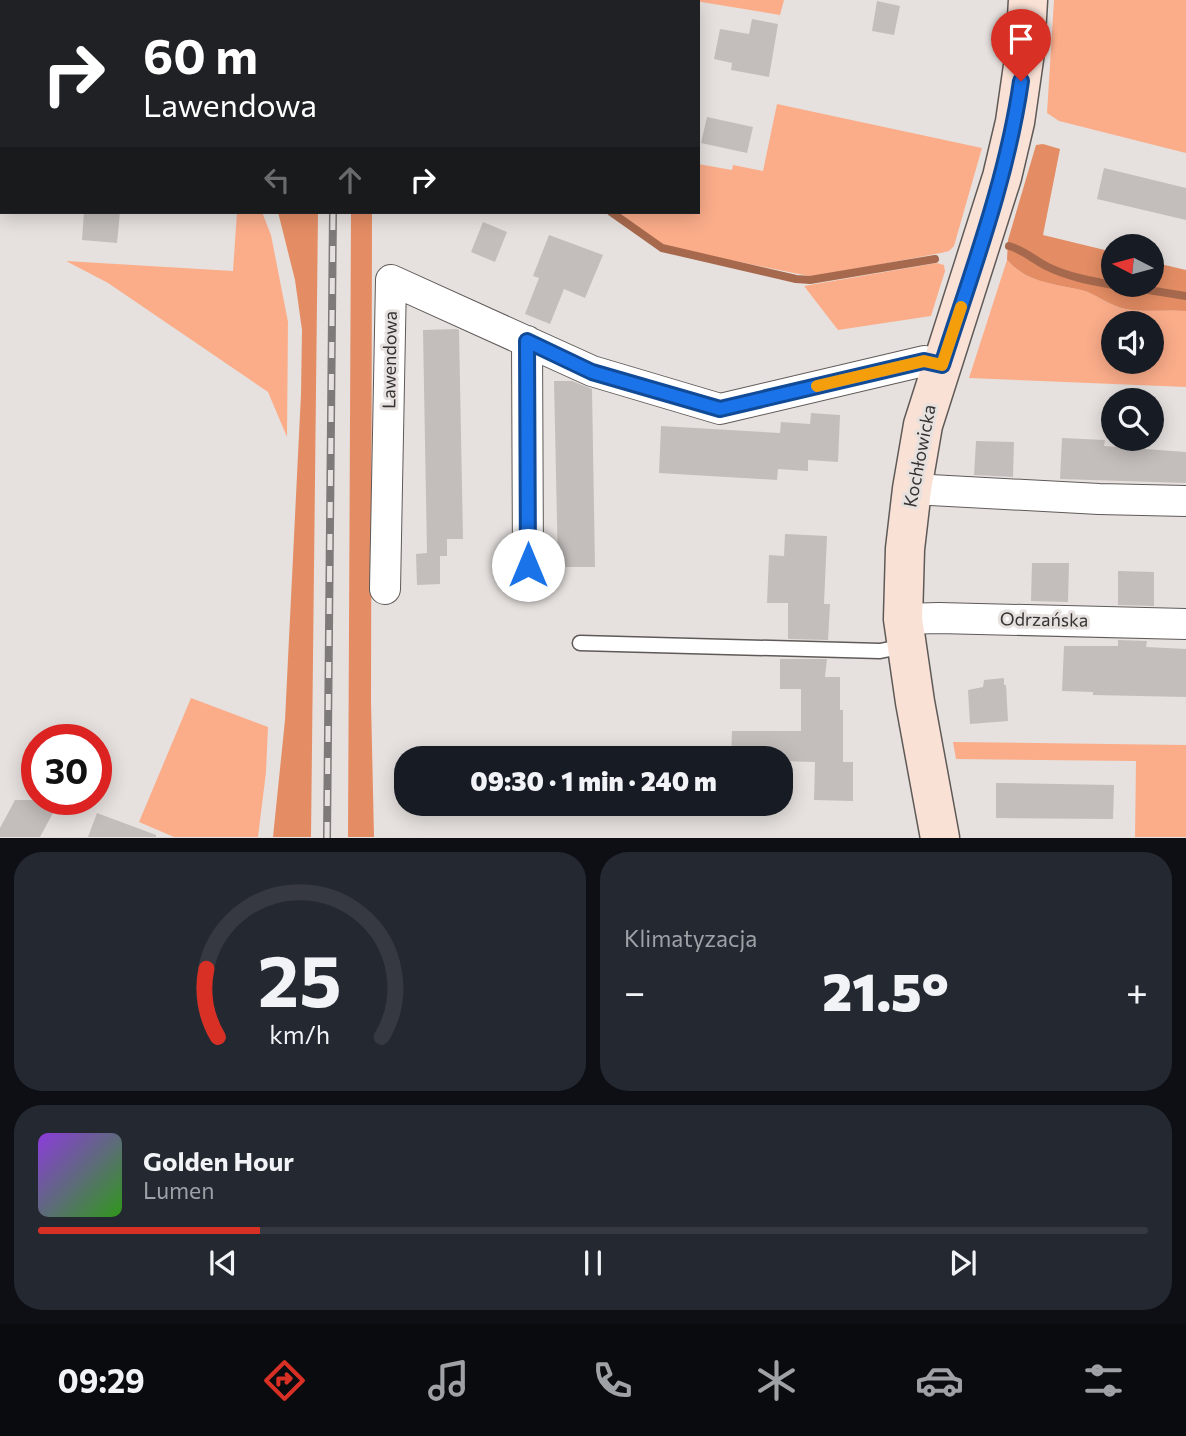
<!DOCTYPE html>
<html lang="pl">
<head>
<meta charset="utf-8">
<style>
  :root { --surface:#171b24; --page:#242831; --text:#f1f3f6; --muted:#9ea1a6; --line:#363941; --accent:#d93025 }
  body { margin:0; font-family:Commissioner,sans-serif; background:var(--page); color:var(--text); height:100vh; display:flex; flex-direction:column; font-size:26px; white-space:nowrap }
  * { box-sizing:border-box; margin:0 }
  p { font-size:23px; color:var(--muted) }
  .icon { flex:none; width:38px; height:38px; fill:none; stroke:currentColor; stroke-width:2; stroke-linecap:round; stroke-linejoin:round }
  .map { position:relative; height:838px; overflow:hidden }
  .panel { display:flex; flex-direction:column; gap:14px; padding:14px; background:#0d0f14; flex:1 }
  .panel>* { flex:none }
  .hud { position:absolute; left:0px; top:0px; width:700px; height:214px; box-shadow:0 4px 18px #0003; background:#202124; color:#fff; overflow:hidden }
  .needle { width:46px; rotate:276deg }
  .controls { position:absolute; left:1101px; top:234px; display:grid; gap:14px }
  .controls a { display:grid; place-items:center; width:63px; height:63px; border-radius:50%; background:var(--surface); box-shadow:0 4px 18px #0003; font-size:35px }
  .speed { position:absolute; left:21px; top:724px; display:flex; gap:14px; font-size:35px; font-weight:700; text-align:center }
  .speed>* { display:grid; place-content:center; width:91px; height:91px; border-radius:50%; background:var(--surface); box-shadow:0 4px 18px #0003; line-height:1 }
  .speed .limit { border:10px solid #d22; background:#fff; color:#111 }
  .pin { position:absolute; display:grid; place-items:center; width:60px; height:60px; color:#fff; margin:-72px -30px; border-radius:50% 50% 50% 0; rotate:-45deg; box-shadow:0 0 7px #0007 }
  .pin .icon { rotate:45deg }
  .me { position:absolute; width:77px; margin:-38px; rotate:0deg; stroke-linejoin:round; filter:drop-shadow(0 0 5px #0008) }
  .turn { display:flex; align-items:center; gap:24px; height:147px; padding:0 28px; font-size:32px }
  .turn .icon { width:91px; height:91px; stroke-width:2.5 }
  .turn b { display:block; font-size:49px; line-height:60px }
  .lanes { display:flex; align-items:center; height:66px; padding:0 28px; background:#0003; justify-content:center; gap:35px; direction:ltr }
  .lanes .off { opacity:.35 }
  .big { font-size:52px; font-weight:800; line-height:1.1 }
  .panel .widget { flex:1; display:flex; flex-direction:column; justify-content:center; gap:10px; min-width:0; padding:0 24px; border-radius:28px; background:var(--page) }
  .panel .dial { align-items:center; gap:0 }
  .dial svg { height:182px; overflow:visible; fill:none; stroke:var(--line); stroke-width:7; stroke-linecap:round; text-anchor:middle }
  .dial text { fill:var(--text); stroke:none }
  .song { display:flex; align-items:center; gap:21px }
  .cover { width:84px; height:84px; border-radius:10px; background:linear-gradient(135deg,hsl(270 70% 55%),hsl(110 70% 35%)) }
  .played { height:7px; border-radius:4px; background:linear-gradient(90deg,var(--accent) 20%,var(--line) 20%) }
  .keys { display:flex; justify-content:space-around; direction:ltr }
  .heat { display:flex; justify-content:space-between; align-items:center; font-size:38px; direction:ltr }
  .panel .tiles { flex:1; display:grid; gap:14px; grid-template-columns:1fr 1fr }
  .widget:last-child { grid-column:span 2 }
  .trip { position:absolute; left:394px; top:746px; width:399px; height:70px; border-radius:28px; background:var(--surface); box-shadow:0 4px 18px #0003; font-weight:800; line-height:70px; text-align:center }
  .dock { display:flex; height:112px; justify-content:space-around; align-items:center; background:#090b0e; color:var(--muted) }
  .dock .icon { width:49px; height:49px }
  .dock .active { color:var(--accent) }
  .dock b { font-size:32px; color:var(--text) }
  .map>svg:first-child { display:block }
  .green { fill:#fbad8a; fill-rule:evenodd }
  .forest { fill:#e48d64 }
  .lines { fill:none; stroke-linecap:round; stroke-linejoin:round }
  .stream { stroke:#a7694d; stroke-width:8 }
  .building { fill:#c3bebb }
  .lane-casing { stroke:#5f5a58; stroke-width:17 }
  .street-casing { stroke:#5f5a58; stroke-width:32 }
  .secondary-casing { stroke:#5f5a58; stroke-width:41 }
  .lane { stroke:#fff; stroke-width:14 }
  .street { stroke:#fff; stroke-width:30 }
  .secondary { stroke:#f9e1d6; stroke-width:38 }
  .rail-casing { stroke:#7e7a79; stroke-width:8 }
  .rail { stroke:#e6e1de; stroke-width:5; stroke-dasharray:16; stroke-linecap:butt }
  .route-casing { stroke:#114b97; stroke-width:18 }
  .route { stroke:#1a73e8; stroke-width:12 }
  .slow { stroke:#f59e0b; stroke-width:12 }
  .labels { text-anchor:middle; stroke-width:6; stroke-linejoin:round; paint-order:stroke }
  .street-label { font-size:18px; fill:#343231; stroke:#e6e1de }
</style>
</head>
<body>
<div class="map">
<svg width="1186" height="838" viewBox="0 0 1186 838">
  <rect width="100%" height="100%" fill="#e6e1de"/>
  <path class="green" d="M689 0H784L780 15Z
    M1054 0H1186V153L1059 121 1047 113Z
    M777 104 982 148 954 246 949 251 941 253 813 277 677 249 662 244 617 212H698V164L732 170 733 165 763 171Z
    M237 212H262L271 235 288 322 287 437 268 392 108 283 66 261 233 271Z
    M1007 260C1028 283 1052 283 1081 290 1097 294 1109 306 1126 309 1146 313 1166 309 1186 311V387L969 378ZM1113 324H1152V362H1113Z
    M937 263 944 265 945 271 931 316 838 330 804 286Z
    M191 698 268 727 266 772 258 837H174L139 822Z
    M953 742 1186 745V837H1135L1136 761 956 759Z"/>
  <path class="forest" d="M0 0H321L2 2V22Z
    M1043 144 1060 149 1043 235 1113 252V285H1152V262L1186 270V311C1166 309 1146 313 1126 309 1109 306 1097 294 1081 290 1052 283 1028 283 1007 260L1008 240 1036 145Z
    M278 212H318L311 837H273L285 720 301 394 302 330 295 280Z
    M351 212H372L371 701 374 837H348Z"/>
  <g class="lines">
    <path class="stream" d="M143 0 147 2
      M611 212 662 248 796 279 810 280 935 259
      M1009 246C1024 250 1034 260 1048 267 1069 277 1091 281 1113 285
      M1117 285 1186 296"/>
  </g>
  <path class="building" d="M877 1 900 6 894 35 872 31Z
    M752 19 778 24 769 77 731 70 732 63 714 59 720 29 749 34Z
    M707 117 753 127 747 153 701 143Z
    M1104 168 1186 188V220L1097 199Z
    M84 212H120L117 243 82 240Z
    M483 222 507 232 495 262 471 252Z
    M549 235 603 255 585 298 564 289 550 324 525 314 539 278 533 276Z
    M457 329 459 330 463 539H447V556H440V584L417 585 416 554 427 553 423 330Z
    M554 381H572L592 389 595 567H558Z
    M811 413 840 415 838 462 808 460V471L778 469 777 480 659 473 661 426 780 433 781 422 810 424Z
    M1062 438 1105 440 1104 446 1186 452V483L1060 479Z
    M976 441 1014 442 1013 477 974 475Z
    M785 534 827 536 824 604H830L828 640 788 639V603H767L769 555 784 556Z
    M1032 563H1069L1068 602 1031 601Z
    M1118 571 1154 572V606L1118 605Z
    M1118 640 1147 641 1146 647 1186 649V697L1093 695V692L1062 691 1064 646H1118Z
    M780 659H827L825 677H840V710H843V762H853V801L814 800 815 762 780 761V758H731L732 731H801V689H780Z
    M1004 678V685H1006L1008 721 970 724 968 690 983 687 984 680Z
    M996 783 1114 785 1113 819 996 818Z
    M15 800H60L40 837H0V828Z
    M97 813 156 835V837H88Z"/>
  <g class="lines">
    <g class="lane-casing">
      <path id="lane" d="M0 178H2
        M580 643 880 651 905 646"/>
    </g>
    <g class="street-casing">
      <path id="street" d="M527 341 528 565
        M912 489 1099 499 1186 501
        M385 589 391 280 592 371 720 409 924 361 942 365
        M903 619 939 618 1186 624"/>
    </g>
    <g class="secondary-casing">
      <path id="secondary" d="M940 838 915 702 903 619 905 549 912 489 923 425 1002 177 1015 122 1025 52 1028 0"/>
    </g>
    <use href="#lane" class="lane"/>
    <use href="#street" class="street"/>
    <use href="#secondary" class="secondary"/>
    <g class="rail-casing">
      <path id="rail" d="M335 2V0
        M327 838 333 212"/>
    </g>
    <use href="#rail" class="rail"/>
  </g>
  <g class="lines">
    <g class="route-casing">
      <path id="route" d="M528 565 527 341 592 372 720 409 924 361 942 365C972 271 1007 179 1021 81"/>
    </g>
    <use href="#route" class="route"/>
    <path class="slow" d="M817 386 924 361 942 365 961 307"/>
  </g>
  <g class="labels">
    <g class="street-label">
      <text transform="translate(390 360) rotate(-89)" y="6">Lawendowa</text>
      <text transform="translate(920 456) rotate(-79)" y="6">Kochłowicka</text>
      <text transform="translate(1044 620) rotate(1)" y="6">Odrzańska</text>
    </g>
  </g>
</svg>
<div class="controls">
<a><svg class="needle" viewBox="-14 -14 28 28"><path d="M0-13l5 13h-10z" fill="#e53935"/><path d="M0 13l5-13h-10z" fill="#9ea1a6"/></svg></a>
<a><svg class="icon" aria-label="sound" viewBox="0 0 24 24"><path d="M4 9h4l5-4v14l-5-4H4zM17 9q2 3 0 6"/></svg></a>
<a><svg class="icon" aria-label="search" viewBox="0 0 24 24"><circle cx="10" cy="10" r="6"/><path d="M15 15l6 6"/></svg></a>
</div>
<div class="speed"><div class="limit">30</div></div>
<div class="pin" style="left:1021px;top:81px;background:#d93025"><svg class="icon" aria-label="arrive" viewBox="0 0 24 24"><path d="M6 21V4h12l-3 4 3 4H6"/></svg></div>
<svg class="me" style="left:528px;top:565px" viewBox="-20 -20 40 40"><circle r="19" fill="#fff"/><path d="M0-13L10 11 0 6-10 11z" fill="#1a73e8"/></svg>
<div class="trip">09:30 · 1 min · 240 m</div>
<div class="hud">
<div class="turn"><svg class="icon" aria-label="right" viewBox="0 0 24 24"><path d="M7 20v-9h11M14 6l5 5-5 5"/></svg><div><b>60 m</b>Lawendowa</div></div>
<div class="lanes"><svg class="icon off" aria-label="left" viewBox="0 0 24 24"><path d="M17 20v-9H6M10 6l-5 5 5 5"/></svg><svg class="icon off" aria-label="ahead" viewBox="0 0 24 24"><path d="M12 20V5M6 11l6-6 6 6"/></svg><svg class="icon" aria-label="right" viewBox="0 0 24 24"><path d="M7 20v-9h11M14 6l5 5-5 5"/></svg></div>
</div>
</div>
<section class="panel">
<div class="tiles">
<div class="widget dial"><svg viewBox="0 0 100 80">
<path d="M14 69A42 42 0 1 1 86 69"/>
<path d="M14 69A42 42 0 0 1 9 39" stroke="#d93025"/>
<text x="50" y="56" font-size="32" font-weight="700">25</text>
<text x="50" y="72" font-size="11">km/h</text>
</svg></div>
<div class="widget"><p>Klimatyzacja</p>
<div class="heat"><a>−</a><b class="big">21.5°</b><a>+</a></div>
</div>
<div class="widget">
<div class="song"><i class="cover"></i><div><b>Golden Hour</b><p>Lumen</p></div></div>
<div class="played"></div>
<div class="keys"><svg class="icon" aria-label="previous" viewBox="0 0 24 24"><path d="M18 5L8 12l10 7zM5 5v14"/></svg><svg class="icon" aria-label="pause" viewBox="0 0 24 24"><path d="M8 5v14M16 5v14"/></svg><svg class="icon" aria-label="next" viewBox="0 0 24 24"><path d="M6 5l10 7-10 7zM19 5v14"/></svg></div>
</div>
</div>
</section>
<nav class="dock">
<b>09:29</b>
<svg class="icon active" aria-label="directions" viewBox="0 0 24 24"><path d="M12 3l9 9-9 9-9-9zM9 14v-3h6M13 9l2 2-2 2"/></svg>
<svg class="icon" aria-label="music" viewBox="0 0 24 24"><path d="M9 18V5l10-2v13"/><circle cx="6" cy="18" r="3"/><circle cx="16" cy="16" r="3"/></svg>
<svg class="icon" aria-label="phone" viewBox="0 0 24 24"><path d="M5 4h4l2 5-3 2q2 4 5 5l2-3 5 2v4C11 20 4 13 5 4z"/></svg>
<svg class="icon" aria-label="climate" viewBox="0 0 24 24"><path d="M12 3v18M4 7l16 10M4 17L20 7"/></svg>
<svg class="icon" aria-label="car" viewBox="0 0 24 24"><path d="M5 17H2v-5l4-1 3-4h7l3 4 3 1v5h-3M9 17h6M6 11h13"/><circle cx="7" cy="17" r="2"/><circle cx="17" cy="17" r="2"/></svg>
<svg class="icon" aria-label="filters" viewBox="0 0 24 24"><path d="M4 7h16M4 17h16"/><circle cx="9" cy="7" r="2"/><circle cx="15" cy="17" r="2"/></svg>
</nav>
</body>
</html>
